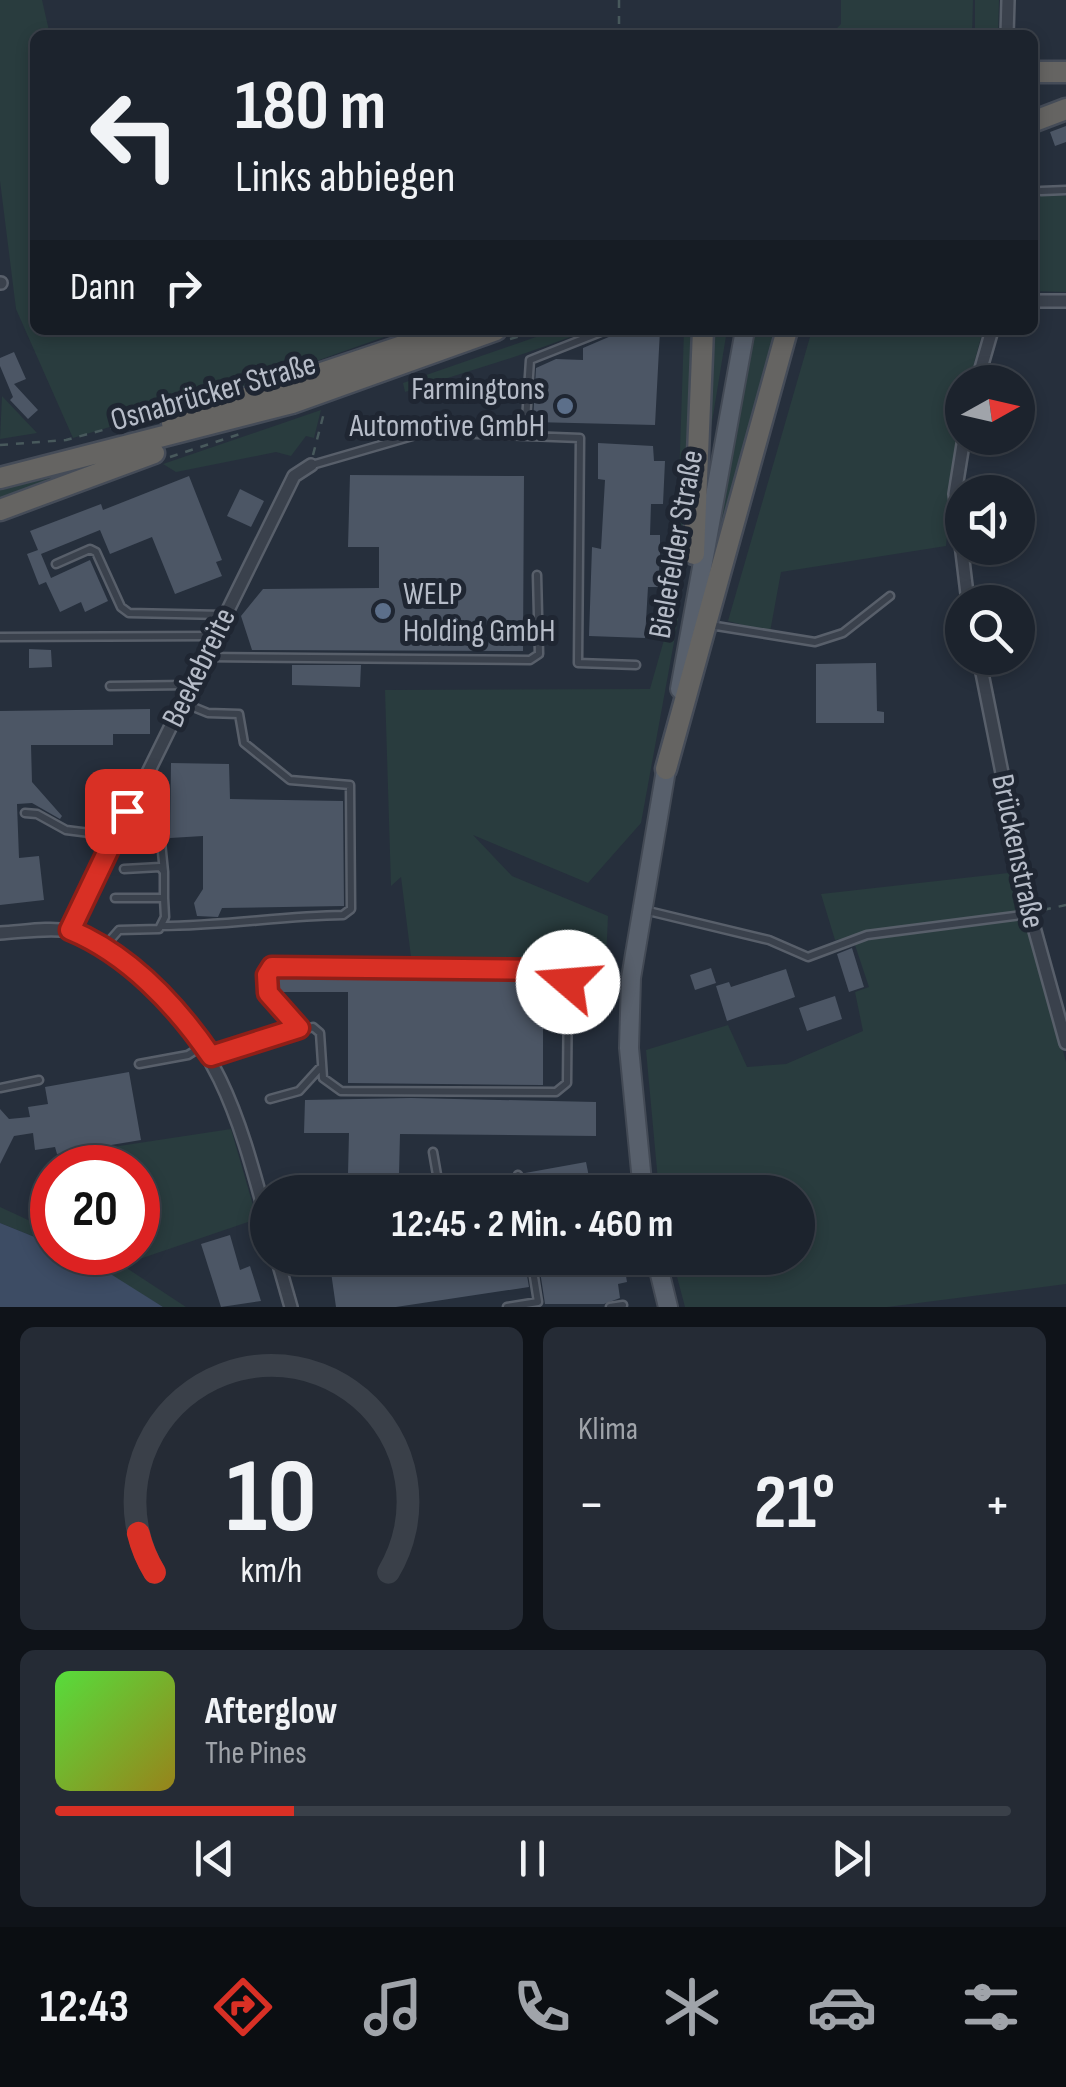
<!DOCTYPE html>
<html lang="de">
<head>
<meta charset="utf-8">
<style>
  :root { --surface:#1c232d; --page:#252b35; --text:#f1f3f6; --muted:#a0a4aa; --line:#3a4049; --accent:#d93025 }
  body { margin:0; font-family:"Sofia Sans Condensed",sans-serif; background:var(--page); color:var(--text); height:100vh; display:flex; flex-direction:column; font-size:38px; white-space:nowrap }
  * { box-sizing:border-box; margin:0 }
  p { font-size:32px; color:var(--muted) }
  .icon { flex:none; width:55px; height:55px; fill:none; stroke:currentColor; stroke-width:2; stroke-linecap:round; stroke-linejoin:round }
  .map { position:relative; height:1307px; overflow:hidden }
  .drawer { display:flex; flex-direction:column; gap:20px; padding:20px; background:#0f1319; flex:1 }
  .drawer>* { flex:none }
  .hud { position:absolute; left:30px; top:30px; width:1008px; height:305px; border-radius:15px; box-shadow:0 5px 15px #0003,0 0 0 2px var(--line); background:#1c232d; color:var(--text); overflow:hidden }
  .needle { width:65px; rotate:82deg }
  .controls { position:absolute; left:945px; top:365px; display:grid; gap:20px }
  .controls a { display:grid; place-items:center; width:90px; height:90px; border-radius:50%; background:var(--surface); box-shadow:0 5px 15px #0003,0 0 0 2px var(--line); font-size:50px }
  .speed { position:absolute; left:30px; top:1145px; display:flex; gap:20px; font-size:50px; font-weight:700; text-align:center }
  .speed>* { display:grid; place-content:center; width:130px; height:130px; border-radius:50%; background:var(--surface); box-shadow:0 5px 15px #0003,0 0 0 2px var(--line); line-height:1 }
  .speed .limit { border:15px solid #d22; background:#fff; color:#111 }
  .pin { position:absolute; display:grid; place-items:center; width:85px; height:85px; color:#fff; margin:-42px; border-radius:20px; box-shadow:0 5px 15px #0006 }
  .me { position:absolute; width:110px; margin:-55px; rotate:288deg; stroke-linejoin:round; filter:drop-shadow(0 0 8px #0008) }
  .turn { display:flex; align-items:center; gap:35px; height:210px; padding:0 40px; font-size:45px }
  .turn .icon { width:130px; height:130px; stroke-width:2.5 }
  .turn b { display:block; font-size:70px; line-height:85px }
  .then { display:flex; align-items:center; height:95px; padding:0 40px; background:#0003; gap:20px; font-size:38px }
  .big { font-size:75px; font-weight:700; line-height:1.1 }
  .drawer .tile { flex:1; display:flex; flex-direction:column; justify-content:center; gap:15px; min-width:0; padding:0 35px; border-radius:15px; background:var(--page) }
  .drawer .dial { align-items:center; gap:0 }
  .dial svg { height:260px; overflow:visible; fill:none; stroke:var(--line); stroke-width:7; stroke-linecap:round; text-anchor:middle }
  .dial text { fill:var(--text); stroke:none }
  .song { display:flex; align-items:center; gap:30px }
  .cover { width:120px; height:120px; border-radius:15px; background:linear-gradient(135deg,hsl(110 70% 55%),hsl(50 70% 35%)) }
  .played { height:10px; border-radius:5px; background:linear-gradient(90deg,var(--accent) 25%,var(--line) 25%) }
  .keys { display:flex; justify-content:space-around; direction:ltr }
  .heat { display:flex; justify-content:space-between; align-items:center; font-size:55px; direction:ltr }
  .drawer .tiles { flex:1; display:grid; gap:20px; grid-template-columns:1fr 1fr }
  .tile:last-child { grid-column:span 2 }
  .trip { position:absolute; left:250px; top:1175px; width:565px; height:100px; border-radius:50px; background:var(--surface); box-shadow:0 5px 15px #0003,0 0 0 2px var(--line); font-weight:700; line-height:100px; text-align:center }
  .tabs { display:flex; height:160px; justify-content:space-around; align-items:center; background:#0b0e12; color:var(--muted) }
  .tabs .icon { width:70px; height:70px }
  .tabs .active { color:var(--accent) }
  .tabs b { font-size:45px; color:var(--text) }
  .map>svg:first-child { display:block }
  .green { fill:#293c3e }
  .water { fill:#3d4c64 }
  .building { fill:#4c5665 }
  .lines { fill:none; stroke-linecap:round; stroke-linejoin:round }
  .service-casing { stroke:#585f6a; stroke-width:11 }
  .minor-casing { stroke:#585f6a; stroke-width:16 }
  .primary-casing { stroke:#434a55; stroke-width:22 }
  .trunk-casing { stroke:#454c58; stroke-width:25 }
  .path { stroke:#48595c; stroke-width:2.5; stroke-dasharray:8 8; stroke-linecap:butt }
  .service { stroke:#3a414c; stroke-width:6 }
  .minor { stroke:#3a414c; stroke-width:11 }
  .primary { stroke:#58606c; stroke-width:18 }
  .trunk { stroke:#656462; stroke-width:20 }
  .route-casing { stroke:#8d1f18; stroke-width:25 }
  .route { stroke:#d93025; stroke-width:18 }
  .service-dot { fill:#5c6f8a; stroke:#1f2632; stroke-width:4 }
  .labels { text-anchor:middle; stroke-width:10; stroke-linejoin:round; paint-order:stroke }
  .poi-label { font-size:32px; fill:#b6bcc8; stroke:#1f2632; text-anchor:end }
  .street-label { font-size:32px; fill:#b6bcc8; stroke:#1f2632 }
</style>
</head>
<body>
<div class="map">
<svg width="1066" height="1307" viewBox="0 0 1066 1307">
  <rect width="100%" height="100%" fill="#262f3c"/>
  <path class="green" d="M0 0H42L50 35H35V330H404L240 388 73 438 16 309 0 181Z
    M841 0H973L972 35H830L841 24Z
    M975 0H999L998 35H975Z
    M1038 133 1035 192 1066 196V292L1033 291 1032 136Z
    M556 330H587C528 355 467 371 405 392L403 383Z
    M684 330H693L685 548 678 620 641 823 588 883 473 835 512 876 608 916 606 960 412 965 401 877 391 886 385 690 650 689 675 601Z
    M709 330H727L703 477Z
    M753 330H780L720 543 712 542Z
    M812 330H983L969 382H962L946 546 781 572 770 632 728 621Z
    M2 396 37 433 0 439Z
    M321 410 314 438 306 436 291 456 276 452 176 472 163 464Z
    M73 472 0 501V486Z
    M1017 872 1023 904 1017 911 835 940 821 894Z
    M1023 919 1029 925 1066 1062V1284L887 1307H685L672 1258H798V1192H659L646 1050 728 1025 747 1067 786 1064 863 1031 855 992 869 987 854 942Z
    M231 1129 257 1219 122 1265 186 1307H163L73 1253 138 1252V1168L75 1167 73 1153Z
    M0 1207 52 1231V1244L0 1223Z"/>
  <path class="water" d="M0 1223 52 1244V1252L82 1256 163 1307H0Z"/>
  <path class="building" d="M1066 126V142L1055 146 1050 132Z
    M625 330H660L655 425 533 422 536 368 556 359 583 360V348Z
    M14 352 26 379 14 384 38 410 28 419 10 400 13 397 0 366V358Z
    M598 443 653 446 654 461H665L663 504H651L650 535H660V555L658 587H648L645 638 589 636 592 547 601 549 605 480 598 479Z
    M350 475 524 476 523 651 252 650 241 616 263 589 379 588V547H348Z
    M189 476 222 560 216 562 222 576 175 594 152 537 110 554 100 530 41 554 51 578 90 560 108 601 85 612 81 602 60 612 46 582 39 585 27 554 38 550 30 531 101 504 103 510Z
    M240 489 264 501 251 527 227 516Z
    M29 649 51 650 52 667 29 668Z
    M876 663 877 711 884 712V723H816V664Z
    M292 665H361L360 687 292 685Z
    M150 709V734H113V745H31L32 782 62 816 60 819 32 803 17 804 19 858 39 856 44 900 0 905V711Z
    M171 763 229 764 230 799 343 801 344 906 222 908 218 917 197 916 194 903 203 889V836L170 838Z
    M852 948 864 987 849 992 837 954Z
    M711 968 716 983 695 990 690 975Z
    M786 969 795 997 727 1021 716 986 729 982 731 987Z
    M279 975 543 980V1085L348 1083V992H279Z
    M835 996 842 1019 807 1031 799 1008Z
    M129 1072 141 1140 57 1154 55 1147 35 1150 33 1133 14 1136 0 1164V1109L9 1119 30 1117 28 1107 48 1104 45 1087Z
    M411 1098 596 1102V1136L400 1134 399 1175 348 1174 349 1133H304L305 1100Z
    M586 1162 592 1192H528L525 1173Z
    M400 1183 401 1192H374V1187Z
    M230 1235 240 1270 250 1266 261 1301 221 1307 201 1244Z
    M329 1258H401V1262L524 1258 529 1287 396 1307H336Z
    M538 1258H623L627 1282 618 1284 620 1298 604 1304H545Z"/>
  <g class="lines">
    <g class="service-casing">
      <path id="service" d="M1041 191 1066 190
        M525 436 530 360 606 330
        M312 465 426 432 580 438 578 663 636 665
        M56 564 90 549 96 552 121 607 129 613 223 615
        M710 625 815 642 843 633 890 596
        M0 637 212 636
        M206 657 530 660 539 654 537 575
        M110 686 189 685
        M127 811 162 813 161 842
        M25 813 37 814 66 830 161 842 164 872
        M124 869 160 867 164 872V898
        M644 910 769 940 808 957 867 935 1029 914
        M161 926C223 926 281 916 343 915L351 909 350 785 290 780 244 743 239 714 208 713 181 702
        M105 946 119 930 159 929 165 917 164 898H115
        M211 1056 313 1027 320 1033 323 1078 341 1091 556 1092 567 1083 568 983 559 970 269 968V993L299 1028
        M139 1064 188 1055 202 1046
        M0 1088 39 1080
        M270 1099 299 1091 319 1069
        M433 1152 440 1192
        M518 1175 521 1192
        M507 1307 538 1302 531 1258
        M610 1307 623 1305"/>
    </g>
    <g class="minor-casing">
      <path id="minor" d="M1007 35 1008 0
        M0 283H1
        M1032 301H1066
        M977 382 992 330
        M964 438 955 494 968 602
        M979 658 1030 913 1066 1043
        M70 931 294 476 311 465
        M0 933C22 932 48 927 69 931 92 934 111 952 128 966 219 1038 239 1118 268 1224
        M277 1258 291 1307"/>
    </g>
    <g class="primary-casing">
      <path id="primary" d="M680 689 745 330
        M643 1192 629 1048 631 978 668 758
        M656 1258 668 1307"/>
    </g>
    <g class="trunk-casing">
      <path id="trunk" d="M1032 72H1066
        M1032 122 1066 109
        M172 423 450 330
        M0 478 292 403 496 330
        M0 510 154 453
        M694 554 703 330
        M666 769 787 330"/>
    </g>
    <path class="path" d="M619 0V35
      M510 339 542 330
      M0 445 66 440 158 415
      M313 455 325 409
      M170 457 243 433
      M1043 910 1066 905"/>
    <use href="#service" class="service"/>
    <use href="#minor" class="minor"/>
    <use href="#primary" class="primary"/>
    <use href="#trunk" class="trunk"/>
  </g>
  <g class="lines">
    <g class="route-casing">
      <path id="route" d="M127 811 70 930C128 954 176 1005 211 1056L299 1028 268 993 267 975 272 967 559 970 568 982"/>
    </g>
    <use href="#route" class="route"/>
  </g>
  <g class="service-dot">
    <circle cx="565" cy="406" r="10"/>
    <circle cx="383" cy="611" r="10"/>
  </g>
  <g class="labels">
    <g class="poi-label">
      <text x="545" y="399">Farmingtons<tspan x="545" dy="37">Automotive GmbH</tspan></text>
      <text x="403" y="604" text-anchor="start">WELP<tspan x="403" dy="37">Holding GmbH</tspan></text>
    </g>
    <g class="street-label">
      <text transform="translate(213 391) rotate(-16)" y="11">Osnabrücker Straße</text>
      <text transform="translate(675 544) rotate(-80)" y="11">Bielefelder Straße</text>
      <text transform="translate(198 667) rotate(-64)" y="11">Beekebreite</text>
      <text transform="translate(1019 851) rotate(78)" y="11">Brückenstraße</text>
    </g>
  </g>
</svg>
<div class="controls">
<a><svg class="needle" viewBox="-14 -14 28 28"><path d="M0-13l5 13h-10z" fill="#e53935"/><path d="M0 13l5-13h-10z" fill="#a0a4aa"/></svg></a>
<a><svg class="icon" aria-label="sound" viewBox="0 0 24 24"><path d="M4 9h4l5-4v14l-5-4H4zM17 9q2 3 0 6"/></svg></a>
<a><svg class="icon" aria-label="search" viewBox="0 0 24 24"><circle cx="10" cy="10" r="6"/><path d="M15 15l6 6"/></svg></a>
</div>
<div class="speed"><div class="limit">20</div></div>
<div class="pin" style="left:127px;top:811px;background:#d93025"><svg class="icon" aria-label="arrive" viewBox="0 0 24 24"><path d="M6 21V4h12l-3 4 3 4H6"/></svg></div>
<svg class="me" style="left:568px;top:982px" viewBox="-20 -20 40 40"><circle r="19" fill="#fff"/><path d="M0-13L10 11 0 6-10 11z" fill="#d93025"/></svg>
<div class="trip">12:45 · 2 Min. · 460 m</div>
<div class="hud">
<div class="turn"><svg class="icon" aria-label="left" viewBox="0 0 24 24"><path d="M17 20v-9H6M10 6l-5 5 5 5"/></svg><div><b>180 m</b>Links abbiegen</div></div>
<div class="then">Dann<svg class="icon" aria-label="right" viewBox="0 0 24 24"><path d="M7 20v-9h11M14 6l5 5-5 5"/></svg></div>
</div>
</div>
<section class="drawer">
<div class="tiles">
<div class="tile dial"><svg viewBox="0 0 100 80">
<path d="M14 69A42 42 0 1 1 86 69"/>
<path d="M14 69A42 42 0 0 1 9 57" stroke="#d93025"/>
<text x="50" y="56" font-size="32" font-weight="700">10</text>
<text x="50" y="72" font-size="11">km/h</text>
</svg></div>
<div class="tile"><p>Klima</p>
<div class="heat"><a>−</a><b class="big">21°</b><a>+</a></div>
</div>
<div class="tile">
<div class="song"><i class="cover"></i><div><b>Afterglow</b><p>The Pines</p></div></div>
<div class="played"></div>
<div class="keys"><svg class="icon" aria-label="previous" viewBox="0 0 24 24"><path d="M18 5L8 12l10 7zM5 5v14"/></svg><svg class="icon" aria-label="pause" viewBox="0 0 24 24"><path d="M8 5v14M16 5v14"/></svg><svg class="icon" aria-label="next" viewBox="0 0 24 24"><path d="M6 5l10 7-10 7zM19 5v14"/></svg></div>
</div>
</div>
</section>
<nav class="tabs">
<b>12:43</b>
<svg class="icon active" aria-label="directions" viewBox="0 0 24 24"><path d="M12 3l9 9-9 9-9-9zM9 14v-3h6M13 9l2 2-2 2"/></svg>
<svg class="icon" aria-label="music" viewBox="0 0 24 24"><path d="M9 18V5l10-2v13"/><circle cx="6" cy="18" r="3"/><circle cx="16" cy="16" r="3"/></svg>
<svg class="icon" aria-label="phone" viewBox="0 0 24 24"><path d="M5 4h4l2 5-3 2q2 4 5 5l2-3 5 2v4C11 20 4 13 5 4z"/></svg>
<svg class="icon" aria-label="climate" viewBox="0 0 24 24"><path d="M12 3v18M4 7l16 10M4 17L20 7"/></svg>
<svg class="icon" aria-label="car" viewBox="0 0 24 24"><path d="M5 17H2v-5l4-1 3-4h7l3 4 3 1v5h-3M9 17h6M6 11h13"/><circle cx="7" cy="17" r="2"/><circle cx="17" cy="17" r="2"/></svg>
<svg class="icon" aria-label="filters" viewBox="0 0 24 24"><path d="M4 7h16M4 17h16"/><circle cx="9" cy="7" r="2"/><circle cx="15" cy="17" r="2"/></svg>
</nav>
</body>
</html>
